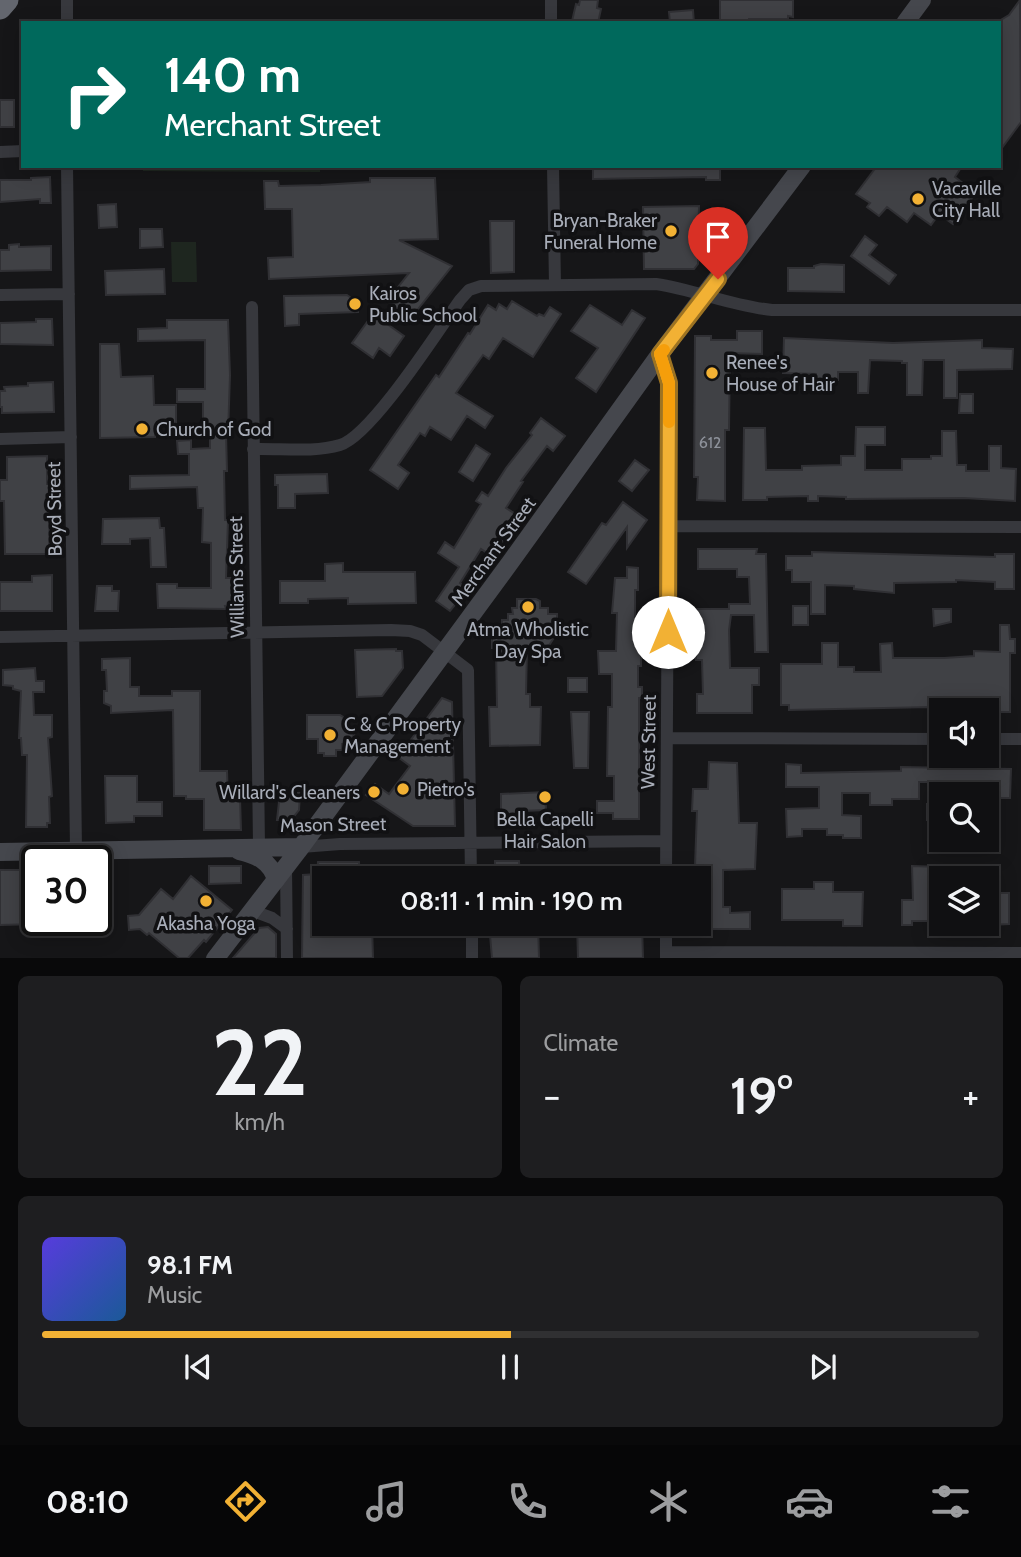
<!DOCTYPE html>
<html lang="en">
<head>
<meta charset="utf-8">
<style>
  :root { --surface:#101012; --page:#1e1e20; --text:#f1f3f6; --muted:#9c9d9f; --line:#303032; --accent:#f2b134 }
  body { margin:0; font-family:Cabin,sans-serif; background:var(--page); color:var(--text); height:100vh; display:flex; flex-direction:column; font-size:26px; white-space:nowrap }
  * { box-sizing:border-box; margin:0 }
  p { font-size:23px; color:var(--muted) }
  .icon { flex:none; width:38px; height:38px; fill:none; stroke:currentColor; stroke-width:2; stroke-linecap:round; stroke-linejoin:round }
  .map { position:relative; height:958px; overflow:hidden }
  .drawer { display:flex; flex-direction:column; gap:18px; padding:18px; background:#09090a; flex:1 }
  .drawer>* { flex:none }
  .guide { position:absolute; left:21px; top:21px; width:980px; height:147px; border-radius:0px; box-shadow:0 4px 18px #0003,0 0 0 2px var(--line); background:#00695c; color:#fff; overflow:hidden }
  .fabs { position:absolute; left:929px; top:698px; display:grid; gap:14px }
  .fabs a { display:grid; place-items:center; width:70px; height:70px; border-radius:0px; background:var(--surface); box-shadow:0 4px 18px #0003,0 0 0 2px var(--line); font-size:35px }
  .speed { position:absolute; left:21px; top:845px; display:flex; gap:14px; font-size:35px; font-weight:700; text-align:center }
  .speed>* { display:grid; place-content:center; width:91px; height:91px; border-radius:50%; background:var(--surface); box-shadow:0 4px 18px #0003,0 0 0 2px var(--line); line-height:1 }
  .speed .limit { border:4px solid #111; border-radius:10px; background:#fff; color:#111 }
  .pin { position:absolute; display:grid; place-items:center; width:60px; height:60px; color:#fff; margin:-72px -30px; border-radius:50% 50% 50% 0; rotate:-45deg; box-shadow:0 0 7px #0007 }
  .pin .icon { rotate:45deg }
  .me { position:absolute; width:77px; margin:-38px; rotate:0deg; stroke-linejoin:round; filter:drop-shadow(0 0 5px #0008) }
  .turn { display:flex; align-items:center; gap:24px; height:147px; padding:0 28px; font-size:32px }
  .turn .icon { width:91px; height:91px; stroke-width:2.5 }
  .turn b { display:block; font-size:49px; line-height:60px }
  .big { font-size:52px; font-weight:600; line-height:1.1 }
  .drawer .card { flex:1; display:flex; flex-direction:column; justify-content:center; gap:10px; min-width:0; padding:0 24px; border-radius:10px; background:var(--page) }
  .drawer .dial { align-items:center; gap:0 }
  .dial b { font-size:91px; line-height:1 }
  .song { display:flex; align-items:center; gap:21px }
  .cover { width:84px; height:84px; border-radius:10px; background:linear-gradient(135deg,hsl(250 70% 55%),hsl(210 70% 35%)) }
  .played { height:7px; border-radius:4px; background:linear-gradient(90deg,var(--accent) 50%,var(--line) 50%) }
  .keys { display:flex; justify-content:space-around; direction:ltr }
  .heat { display:flex; justify-content:space-between; align-items:center; font-size:38px; direction:ltr }
  .drawer .tiles { flex:1; display:grid; gap:18px; grid-template-columns:1fr 1fr }
  .card:last-child { grid-column:span 2 }
  .trip { position:absolute; left:312px; top:866px; width:399px; height:70px; border-radius:0px; background:var(--surface); box-shadow:0 4px 18px #0003,0 0 0 2px var(--line); font-weight:600; line-height:70px; text-align:center }
  .tab-bar { display:flex; height:112px; justify-content:space-around; align-items:center; background:#060607; color:var(--muted) }
  .tab-bar .icon { width:49px; height:49px }
  .tab-bar .selected { color:var(--accent) }
  .tab-bar b { font-size:32px; color:var(--text) }
  .map>svg:first-child { display:block }
  .green { fill:#1e261f }
  .building { fill:#404145; stroke:#303034; stroke-width:2 }
  .lines { fill:none; stroke-linecap:round; stroke-linejoin:round }
  .minor { stroke:#37383d; stroke-width:12 }
  .secondary { stroke:#45474d; stroke-width:18 }
  .motorway { stroke:#63666e; stroke-width:23 }
  .route-casing { stroke:#9d7322; stroke-width:18 }
  .route { stroke:#f2b134; stroke-width:12 }
  .slow { stroke:#f59e0b; stroke-width:12 }
  .poi-dot { fill:#f2b134; stroke:#111113; stroke-width:2.5 }
  .labels { text-anchor:middle; stroke-width:7; stroke-linejoin:round; paint-order:stroke }
  .number-label { font-size:16px; fill:#8e929b }
  .poi-label { font-size:19px; fill:#a8adb8; stroke:#111113; text-anchor:start }
  .street-label { font-size:19px; fill:#a8adb8; stroke:#111113 }
</style>
</head>
<body>
<div class="map">
<svg width="1021" height="959" viewBox="0 0 1021 959">
  <rect width="100%" height="100%" fill="#161618"/>
  <path class="green" d="M143 166H320V172L143 171Z
    M171 242H196L197 282H172Z"/>
  <path class="building" d="M580 0H598L597 8 601 9 598 23 572 21 576 4 579 5Z
    M720 0H793V17L788 16V19H749V22H720Z
    M1020 0 1021 122 999 152V21L1009 15Z
    M693 10 694 23H670L669 12Z
    M0 100H14V127H0Z
    M593 166H720V180H706V177L593 179Z
    M877 166H962L955 177 976 193 953 224 939 214 931 225 914 213 907 222 887 207 879 216 867 207 870 203 856 194Z
    M50 177 51 203H40V199L0 202V180H31V178Z
    M370 178H435L438 239 399 240 452 266 411 318 387 301 409 273 269 279 268 258 293 257 292 209H265L264 181H278L279 186 321 185 370 182Z
    M116 204 117 227 99 228 98 205Z
    M699 206 698 264 694 269H644L643 207Z
    M490 221H514V272L491 273Z
    M140 229H162L163 247 140 248Z
    M865 236 877 245 869 255 896 275 889 284 851 256Z
    M19 244V247L51 246V270L0 271V250H9V245Z
    M821 264 844 265V292L788 291V268H814V266Z
    M164 269 165 294 106 295 105 271Z
    M347 295 358 303V312L299 314V325L285 326 284 296Z
    M512 301 537 316 539 314 544 316 550 307 561 314 533 357 503 338 489 359 483 355 458 390 456 393 493 416 485 428 467 416 451 440 430 427 425 436 420 433 398 465 409 473 398 489 370 470 436 375 439 377 468 333 470 334 488 305 496 310 499 304 507 309Z
    M590 305 622 325 632 310 645 318 596 392 576 378 598 348 571 331Z
    M373 314 404 336 390 356 379 348 373 358 352 343Z
    M36 319H52L53 345 0 344V323L36 322Z
    M167 320H228L230 375 228 434H226L227 471H224L225 520H228L226 578H235L236 605 225 606 226 609 158 608 157 584H177V588H211V543L202 542 203 508H198L197 487 130 489V476L189 475V454H178L177 441 191 440V449L210 448V425H203V402H177V389H205V340L138 341V329L167 328Z
    M737 331H762V354L730 353 729 430H725V501L697 500 698 477H694L695 336H711V340H737Z
    M784 338 893 343 982 340V348L1013 349 1012 369 957 370V398H944V360H923L922 395H907V363H902V361L870 360 868 393H858V372H838V380H816V374L783 373Z
    M100 344H119L121 377 153 376 154 405H176V426H155V437L100 438Z
    M53 382 54 412 2 413V407H0V391H5L4 387 28 386V383Z
    M960 394H973V413H959Z
    M541 418 565 436 553 451 547 446 521 481 523 482 506 508 520 517 493 557 481 549 460 583 468 589 450 611 436 601 459 567 438 553 445 542 454 548 481 504 476 501 482 492 488 496 506 468 532 435 530 433Z
    M856 427H885V445H865V470H902V459H931V456H942V431H956L957 465H966V471H989V446H1001V468L1016 469 1015 501 964 498 846 499V497L818 496V501H808V496L767 497V500H743L744 428H765L766 470H802V466L841 465V456H855Z
    M476 445 490 454 473 481 459 472Z
    M47 456V484H50L49 554H5L4 501H0V480H7V457Z
    M635 460 649 470 632 491 619 481Z
    M327 474 328 493 295 494V508H278V485H275V475Z
    M623 502 647 520 627 548V527L586 584 568 572 602 523 606 525Z
    M159 518 160 528H164L166 567H151L150 538 130 539V544H102L103 519Z
    M698 549H757L756 554H766L768 652H755L754 615H731L729 630 730 668H759V685H752V713H697V694H703L702 660H696V609H729V604H750L749 577H737V569H698Z
    M812 552 995 557V554H1014V589H995V582L956 580V582L894 583V593L854 589V586L825 585V614H811V582H792V570H786V556H812Z
    M343 563V572H415L416 603 348 604V598L308 599V603H280V581H325V564Z
    M627 567 638 568V590H635V626H641V666H638V687H642V698H639V819H613V813H597V801H614V776H607L608 707H612V674H599L598 651H616L617 613H612L615 578H627Z
    M52 575V611H0V582H32V576Z
    M97 586H112V591H119L118 611H95Z
    M517 599H536L540 601V608H548V614H557V633L548 647H527L526 694H530V707H541L540 745 490 746 489 707H497L496 648H492V633L497 632V627H502V620H508V614H513L512 608H517Z
    M793 606H808V625H793Z
    M933 609H951V622L934 626Z
    M1000 625H1009L1010 639H1015V653H1010V712H993V709H948V710L931 711V707L789 710V705H781V664H822V643H838V667H854V672H881L880 644 892 643 893 658H944L974 656V651L1000 652Z
    M396 649V651H402L403 668 382 696 357 697 355 650Z
    M130 658V687H139V696H172V691H200V771H227L228 799 240 798 241 830H204V799H186V796H174L173 710 111 713V706L104 703V691H107L106 670H102V659Z
    M35 668 36 681H44V692H33L34 715H52V737L48 738 52 796 49 797 50 823H47V827H26L27 755H22L21 738H19L21 691 13 689V686L3 685V670Z
    M568 678H587V692H568Z
    M442 698 452 702 455 826H413L366 795 375 784 389 794 410 766 398 757Z
    M571 712H589L588 768H574Z
    M307 715H340L348 720 349 732 355 733 348 744H342V750H336V756H324V753H318V739H307Z
    M709 762 737 763 739 823H757L755 869 723 870V907H730V913L750 912V929H698V866H695L697 811H692L693 789H708Z
    M786 764 801 765V773L901 771V767L1011 769 1010 798H992V789H964L965 782H919V799H892V805H870V793H842V815L861 816V838H843V835H827V829H802V836L787 837 786 809 819 808V787H786Z
    M105 776H137V802H162V816H134V822L106 823Z
    M545 792 546 810 521 811V817H501V794Z
    M280 793H300L299 810 291 820H277Z
    M942 803V820H927V804Z
    M495 861H519L520 878H495Z
    M318 862H359L360 878H324V924H372L373 958H302L303 875 317 874Z
    M209 866H241V883L209 884Z
    M572 866H642V878H571Z
    M912 866 942 867V921H912V925H902V900H913Z
    M0 870H37V924L0 925Z
    M191 876 232 910 206 942 204 940 188 958H179L149 933 147 935 140 929 129 930 128 916 139 915 161 889 173 899Z
    M814 882H833V892H863L862 926H843V920H782V889H814Z
    M990 893H1009V924L990 925Z
    M489 924H538L539 958H492Z
    M577 924H642L643 958H578Z
    M268 927 276 934V958H233L259 928Z"/>
  <g class="lines">
    <path class="minor" d="M67 0V23
      M551 23V0
      M0 152 23 151
      M67 166 76 850
      M553 166 555 285
      M0 295 69 294
      M252 307 259 846
      M660 354 669 383 666 878
      M0 439 71 437
      M253 449C280 448 313 453 340 445 371 436 438 331 460 300L469 290 481 286 656 284C696 290 732 306 772 310H1021
      M668 526 1021 527
      M0 637 391 630 410 631 422 635 468 670 471 878
      M668 738 942 739
      M987 739H1021
      M301 847 340 844 666 841
      M286 867 287 959
      M253 911 272 918 287 929
      M472 924V959
      M666 952 1021 953
      M666 958V924"/>
    <path class="secondary" d="M905 23 922 0
      M239 851C256 855 271 861 276 880
      M0 852 301 847
      M215 959 301 847 512 560 660 354 802 166"/>
    <path class="motorway" d="M0 8 7 0"/>
  </g>
  <g class="lines">
    <g class="route-casing">
      <path id="route" d="M668 632 669 383 660 354 718 279"/>
    </g>
    <use href="#route" class="route"/>
    <path class="slow" d="M664 350 660 354 669 383V422"/>
  </g>
  <g class="poi-dot">
    <circle cx="918" cy="199" r="7"/>
    <circle cx="671" cy="231" r="7"/>
    <circle cx="355" cy="304" r="7"/>
    <circle cx="712" cy="373" r="7"/>
    <circle cx="142" cy="429" r="7"/>
    <circle cx="528" cy="607" r="7"/>
    <circle cx="330" cy="735" r="7"/>
    <circle cx="403" cy="789" r="7"/>
    <circle cx="374" cy="792" r="7"/>
    <circle cx="545" cy="797" r="7"/>
    <circle cx="206" cy="901" r="7"/>
  </g>
  <g class="labels">
    <g class="number-label">
      <text x="710" y="448">612</text>
    </g>
    <g class="poi-label">
      <text x="932" y="195">Vacaville<tspan x="932" dy="22">City Hall</tspan></text>
      <text x="657" y="227" text-anchor="end">Bryan-Braker<tspan x="657" dy="22">Funeral Home</tspan></text>
      <text x="369" y="300">Kairos<tspan x="369" dy="22">Public School</tspan></text>
      <text x="726" y="369">Renee's<tspan x="726" dy="22">House of Hair</tspan></text>
      <text x="156" y="436">Church of God</text>
      <text x="528" y="636" text-anchor="middle">Atma Wholistic<tspan x="528" dy="22">Day Spa</tspan></text>
      <text x="344" y="731">C &amp; C Property<tspan x="344" dy="22">Management</tspan></text>
      <text x="417" y="796">Pietro's</text>
      <text x="360" y="799" text-anchor="end">Willard's Cleaners</text>
      <text x="545" y="826" text-anchor="middle">Bella Capelli<tspan x="545" dy="22">Hair Salon</tspan></text>
      <text x="206" y="930" text-anchor="middle">Akasha Yoga</text>
    </g>
    <g class="street-label">
      <text transform="translate(54 509) rotate(-91)" y="7">Boyd Street</text>
      <text transform="translate(493 551) rotate(-54)" y="7">Merchant Street</text>
      <text transform="translate(236 577) rotate(-91)" y="7">Williams Street</text>
      <text transform="translate(648 742) rotate(-89)" y="7">West Street</text>
      <text transform="translate(333 824) rotate(-1)" y="7">Mason Street</text>
    </g>
  </g>
</svg>
<div class="fabs">
<a><svg class="icon" aria-label="sound" viewBox="0 0 24 24"><path d="M4 9h4l5-4v14l-5-4H4zM17 9q2 3 0 6"/></svg></a>
<a><svg class="icon" aria-label="search" viewBox="0 0 24 24"><circle cx="10" cy="10" r="6"/><path d="M15 15l6 6"/></svg></a>
<a><svg class="icon" aria-label="layers" viewBox="0 0 24 24"><path d="M12 4l9 5-9 5-9-5zM3 14l9 5 9-5"/></svg></a>
</div>
<div class="speed"><div class="limit">30</div></div>
<div class="pin" style="left:718px;top:279px;background:#d93025"><svg class="icon" aria-label="arrive" viewBox="0 0 24 24"><path d="M6 21V4h12l-3 4 3 4H6"/></svg></div>
<svg class="me" style="left:668px;top:632px" viewBox="-20 -20 40 40"><circle r="19" fill="#fff"/><path d="M0-13L10 11 0 6-10 11z" fill="#f2b134"/></svg>
<div class="trip">08:11 · 1 min · 190 m</div>
<div class="guide">
<div class="turn"><svg class="icon" aria-label="right" viewBox="0 0 24 24"><path d="M7 20v-9h11M14 6l5 5-5 5"/></svg><div><b>140 m</b>Merchant Street</div></div>
</div>
</div>
<section class="drawer">
<div class="tiles">
<div class="card dial"><b>22</b><p>km/h</p></div>
<div class="card"><p>Climate</p>
<div class="heat"><a>−</a><b class="big">19°</b><a>+</a></div>
</div>
<div class="card">
<div class="song"><i class="cover"></i><div><b>98.1 FM</b><p>Music</p></div></div>
<div class="played"></div>
<div class="keys"><svg class="icon" aria-label="previous" viewBox="0 0 24 24"><path d="M18 5L8 12l10 7zM5 5v14"/></svg><svg class="icon" aria-label="pause" viewBox="0 0 24 24"><path d="M8 5v14M16 5v14"/></svg><svg class="icon" aria-label="next" viewBox="0 0 24 24"><path d="M6 5l10 7-10 7zM19 5v14"/></svg></div>
</div>
</div>
</section>
<nav class="tab-bar">
<b>08:10</b>
<svg class="icon selected" aria-label="directions" viewBox="0 0 24 24"><path d="M12 3l9 9-9 9-9-9zM9 14v-3h6M13 9l2 2-2 2"/></svg>
<svg class="icon" aria-label="music" viewBox="0 0 24 24"><path d="M9 18V5l10-2v13"/><circle cx="6" cy="18" r="3"/><circle cx="16" cy="16" r="3"/></svg>
<svg class="icon" aria-label="phone" viewBox="0 0 24 24"><path d="M5 4h4l2 5-3 2q2 4 5 5l2-3 5 2v4C11 20 4 13 5 4z"/></svg>
<svg class="icon" aria-label="climate" viewBox="0 0 24 24"><path d="M12 3v18M4 7l16 10M4 17L20 7"/></svg>
<svg class="icon" aria-label="car" viewBox="0 0 24 24"><path d="M5 17H2v-5l4-1 3-4h7l3 4 3 1v5h-3M9 17h6M6 11h13"/><circle cx="7" cy="17" r="2"/><circle cx="17" cy="17" r="2"/></svg>
<svg class="icon" aria-label="filters" viewBox="0 0 24 24"><path d="M4 7h16M4 17h16"/><circle cx="9" cy="7" r="2"/><circle cx="15" cy="17" r="2"/></svg>
</nav>
</body>
</html>
